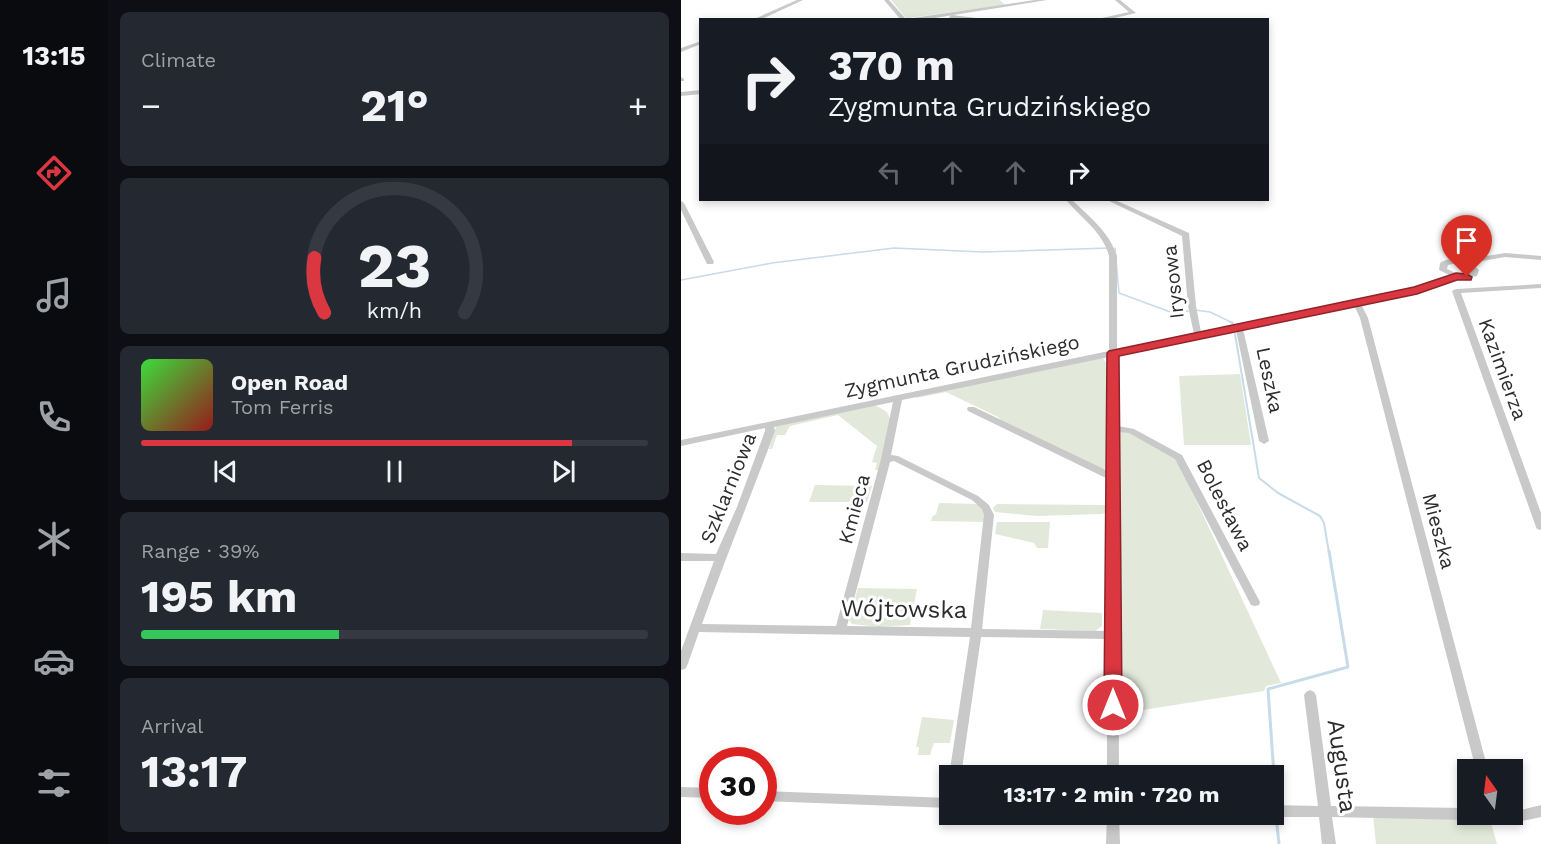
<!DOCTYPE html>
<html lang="en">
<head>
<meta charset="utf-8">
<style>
  :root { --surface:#171b24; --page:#242831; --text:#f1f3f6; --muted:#9ea1a6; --line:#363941; --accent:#da3740 }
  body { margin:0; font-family:"Work Sans",sans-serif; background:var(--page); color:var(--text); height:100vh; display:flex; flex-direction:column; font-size:22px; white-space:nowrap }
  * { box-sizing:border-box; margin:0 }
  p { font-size:20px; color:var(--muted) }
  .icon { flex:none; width:33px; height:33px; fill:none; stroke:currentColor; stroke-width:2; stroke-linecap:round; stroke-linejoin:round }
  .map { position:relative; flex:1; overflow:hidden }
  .details { display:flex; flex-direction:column; gap:12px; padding:12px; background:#0d0f14; width:573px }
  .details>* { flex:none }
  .top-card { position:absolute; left:18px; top:18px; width:570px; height:183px; border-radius:0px; box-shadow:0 3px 9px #0003; background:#171b24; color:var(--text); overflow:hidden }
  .needle { width:39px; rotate:346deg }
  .tools { position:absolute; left:776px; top:759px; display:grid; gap:12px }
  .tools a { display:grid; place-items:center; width:66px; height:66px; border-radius:0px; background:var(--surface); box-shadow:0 3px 9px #0003; font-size:30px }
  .speed { position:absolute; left:18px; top:747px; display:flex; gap:12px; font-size:30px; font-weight:700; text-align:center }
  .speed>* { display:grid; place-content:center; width:78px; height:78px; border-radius:50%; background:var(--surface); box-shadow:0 3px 9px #0003; line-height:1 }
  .speed .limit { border:9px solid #d22; background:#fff; color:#111 }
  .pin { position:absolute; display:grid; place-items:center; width:51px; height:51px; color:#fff; margin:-62px -26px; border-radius:50% 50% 50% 0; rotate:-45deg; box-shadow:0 0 6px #0007 }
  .pin .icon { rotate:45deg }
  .me { position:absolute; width:66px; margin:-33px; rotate:0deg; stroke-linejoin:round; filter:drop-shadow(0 0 4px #0008) }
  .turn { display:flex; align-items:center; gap:21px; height:126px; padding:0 30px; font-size:27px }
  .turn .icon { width:78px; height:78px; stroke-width:2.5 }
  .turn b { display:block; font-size:42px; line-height:51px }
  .lanes { display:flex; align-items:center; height:57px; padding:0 30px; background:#0003; justify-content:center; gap:30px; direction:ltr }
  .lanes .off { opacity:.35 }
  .big { font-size:45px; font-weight:700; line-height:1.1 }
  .details .widget { flex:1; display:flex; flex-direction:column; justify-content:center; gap:9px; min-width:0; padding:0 21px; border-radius:9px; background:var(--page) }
  .details .dial { align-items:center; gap:0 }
  .dial svg { height:156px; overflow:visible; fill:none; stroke:var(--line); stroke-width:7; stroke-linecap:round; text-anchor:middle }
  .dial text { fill:var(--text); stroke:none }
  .song { display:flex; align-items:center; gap:18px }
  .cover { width:72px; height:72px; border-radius:9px; background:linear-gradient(135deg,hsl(120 70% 55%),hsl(0 70% 35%)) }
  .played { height:6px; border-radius:3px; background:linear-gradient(90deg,var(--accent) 85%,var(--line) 85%) }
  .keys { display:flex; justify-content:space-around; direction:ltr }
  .heat { display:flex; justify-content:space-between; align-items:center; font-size:33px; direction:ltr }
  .charge { height:9px; border-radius:4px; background:linear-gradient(90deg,#34c759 39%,var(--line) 0) }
  .trip { position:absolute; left:258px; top:765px; width:345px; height:60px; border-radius:0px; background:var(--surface); box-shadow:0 3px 9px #0003; font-weight:700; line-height:60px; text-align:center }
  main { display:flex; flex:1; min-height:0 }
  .tabs { display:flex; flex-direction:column; width:108px; justify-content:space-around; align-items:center; background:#090b0e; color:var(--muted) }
  .tabs .icon { width:42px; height:42px }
  .tabs .selected { color:var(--accent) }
  .tabs b { font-size:27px; color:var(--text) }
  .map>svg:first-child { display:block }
  .green { fill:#e2e9da }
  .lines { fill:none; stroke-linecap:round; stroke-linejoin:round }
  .stream-far2 { stroke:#c7dbe8; stroke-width:1.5 }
  .stream-far1 { stroke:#c7dbe8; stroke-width:2 }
  .stream { stroke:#c7dbe8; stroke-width:3 }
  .minor { fill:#c9c9c9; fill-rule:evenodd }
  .route { fill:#da3740; stroke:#8e242a; stroke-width:1.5 }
  .labels { text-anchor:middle; stroke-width:6; stroke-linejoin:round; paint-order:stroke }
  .street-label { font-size:20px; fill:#2c2c2c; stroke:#fff }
  .near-street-label { font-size:24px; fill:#2c2c2c; stroke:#fff }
</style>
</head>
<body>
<main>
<nav class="tabs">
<b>13:15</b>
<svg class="icon selected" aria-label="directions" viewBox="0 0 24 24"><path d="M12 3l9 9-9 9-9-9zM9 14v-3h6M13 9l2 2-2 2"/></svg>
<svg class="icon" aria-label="music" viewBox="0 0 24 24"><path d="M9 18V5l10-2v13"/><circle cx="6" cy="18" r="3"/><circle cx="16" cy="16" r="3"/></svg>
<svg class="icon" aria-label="phone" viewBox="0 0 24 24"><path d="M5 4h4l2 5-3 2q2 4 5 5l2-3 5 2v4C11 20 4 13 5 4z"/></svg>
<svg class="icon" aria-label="climate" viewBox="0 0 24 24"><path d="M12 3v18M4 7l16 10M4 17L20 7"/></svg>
<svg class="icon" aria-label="car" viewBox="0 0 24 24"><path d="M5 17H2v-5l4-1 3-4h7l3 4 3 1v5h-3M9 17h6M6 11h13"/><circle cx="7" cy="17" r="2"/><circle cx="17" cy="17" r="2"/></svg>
<svg class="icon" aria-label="filters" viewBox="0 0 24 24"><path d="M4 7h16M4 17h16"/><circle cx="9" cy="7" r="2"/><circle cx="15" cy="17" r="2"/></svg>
</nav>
<section class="details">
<div class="widget"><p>Climate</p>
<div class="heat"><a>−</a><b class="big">21°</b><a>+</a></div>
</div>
<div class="widget dial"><svg viewBox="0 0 100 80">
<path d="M14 69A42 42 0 1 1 86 69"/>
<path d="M14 69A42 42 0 0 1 9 41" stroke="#da3740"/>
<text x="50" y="56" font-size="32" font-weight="700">23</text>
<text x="50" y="72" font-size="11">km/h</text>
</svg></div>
<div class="widget">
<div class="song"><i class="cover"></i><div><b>Open Road</b><p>Tom Ferris</p></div></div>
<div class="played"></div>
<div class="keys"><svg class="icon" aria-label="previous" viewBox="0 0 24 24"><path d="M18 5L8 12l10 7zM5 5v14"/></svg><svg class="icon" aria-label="pause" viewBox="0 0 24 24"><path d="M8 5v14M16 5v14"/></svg><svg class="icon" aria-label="next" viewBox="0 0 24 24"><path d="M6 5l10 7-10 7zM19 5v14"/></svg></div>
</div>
<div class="widget"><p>Range · 39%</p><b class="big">195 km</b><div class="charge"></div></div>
<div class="widget"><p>Arrival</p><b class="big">13:17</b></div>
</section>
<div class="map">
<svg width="860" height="844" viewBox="0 0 860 844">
  <rect width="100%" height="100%" fill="#fff"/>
  <path class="green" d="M210 0H319L324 5 227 18 224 17Z
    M422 358 429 368 428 468 421 469 330 429 317 417 265 392 235 398 238 394Z
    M559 374 570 445H503L498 376Z
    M194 405 206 412 209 419 198 470H194L196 463 191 462 196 446 157 415 109 426 104 435H96L91 449H88L95 426Z
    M435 430C456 433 482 446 497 461L600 683 585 686 583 691 436 714Z
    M134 485 191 486 186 502H128Z
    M258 503 297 504 302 508 304 522 250 521 251 517 255 514Z
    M316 504 425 505 424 513 420 514 356 516 314 512 312 508Z
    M316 522H369L367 548H356L353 543 314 534Z
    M177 588 236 589 229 625 198 627 171 624 168 620Z
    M362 610 421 613V626L414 631 359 629Z
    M241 717 273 720 269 743H253L249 755H237L238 747H235Z
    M281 769 348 770 420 775H280Z
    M692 816 809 819 816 844H695Z"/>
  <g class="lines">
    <path class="stream-far2" d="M434 248 438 293 492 313 507 311
      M0 280 91 263 213 248 302 252 428 248
      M514 310 529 312 552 323"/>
    <path class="stream-far1" d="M549 322 552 323
      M554 334 578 478 597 493 639 516 643 523 648 553"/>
    <path class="stream" d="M595 804 587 689 667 667 648 551
      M595 816 598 844"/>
    <path class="minor" d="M116 0H122L79 20H71Z
      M203 0H208L225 19 354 0H366L241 20H220Z
      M434 0H439L455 13 425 20H412L448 12Z
      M271 15 295 18 297 20 269 18 268 17Z
      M20 41V44L0 52V48Z
      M0 77 3 79V81H0Z
      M20 90V94L0 96V92Z
      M385 200H391C408 216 429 233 436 256V350L513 334 507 306 501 236 428 201 427 200H434L508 233 515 306 520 332 734 288 770 276 758 270 759 263C764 259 774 258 781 260L824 253 860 256V260L824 257 790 263 798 270 796 276 777 279 736 292 680 304 687 318 807 770H795L679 318 673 305 562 329 588 441 583 444 578 441 555 330 436 355 437 426 453 429 501 455 579 602 578 605 574 606 570 605 494 459 448 433 437 432 438 776H426V639L300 637 280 776H268V777V776L289 637 18 632 6 666 4 669 0 670V651L33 561H0V553L35 554 56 507 84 431V428L0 446V440L428 351V256C422 232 400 218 385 200ZM776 263 784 266 790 271V272L779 275 766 269 767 265ZM428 357 427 471 293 407H287L286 409 287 411 427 479V631L301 629 313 515 308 505 297 496 217 456 210 455 221 400ZM212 402 200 459 155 626 21 624C44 559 70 496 94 431L93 427ZM213 461 291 500 301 509 303 515 290 628 166 626 209 462Z
      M0 201 3 203 33 262 32 264H26L25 262 0 210Z
      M860 284V288L780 293 860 513V530L856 529 855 527 771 291 775 289Z
      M629 690 633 692 635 695 650 806 786 808V814H792L791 818 786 820 651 817 655 844H641L638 817H592L588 815 592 814V805L637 806 623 695 625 692Z
      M0 787 32 788V798L0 797Z
      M82 791 268 798V808L82 801Z
      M860 805V817C843 821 830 824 812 818L811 814H831V811H836Z
      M426 814H438L439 844H425Z"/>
  </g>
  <path class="route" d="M775 273 786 274 791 277 790 280H776L736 294 438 356 441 705 438 710 432 712 425 710 423 705 426 353 428 351 733 287Z"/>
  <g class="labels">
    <g class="street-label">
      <text transform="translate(492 282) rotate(-96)" y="7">Irysowa</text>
      <text transform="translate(281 366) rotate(-12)" y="7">Zygmunta Grudzińskiego</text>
      <text transform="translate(822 369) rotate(70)" y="7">Kazimierza</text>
      <text transform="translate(589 380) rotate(78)" y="7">Leszka</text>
      <text transform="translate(47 488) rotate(-68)" y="7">Szklarniowa</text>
      <text transform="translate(544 505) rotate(63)" y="7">Bolesława</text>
      <text transform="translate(173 509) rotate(-75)" y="7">Kmieca</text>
      <text transform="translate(758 531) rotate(75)" y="7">Mieszka</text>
    </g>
    <g class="near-street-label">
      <text transform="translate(223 609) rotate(1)" y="8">Wójtowska</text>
      <text transform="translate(661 766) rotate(82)" y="8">Augusta</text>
    </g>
  </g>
</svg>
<div class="tools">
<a><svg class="needle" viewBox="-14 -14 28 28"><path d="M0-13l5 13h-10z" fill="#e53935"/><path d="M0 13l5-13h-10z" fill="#9ea1a6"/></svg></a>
</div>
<div class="speed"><div class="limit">30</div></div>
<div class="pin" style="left:786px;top:277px;background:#d93025"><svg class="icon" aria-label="arrive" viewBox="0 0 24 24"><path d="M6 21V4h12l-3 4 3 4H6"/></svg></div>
<svg class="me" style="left:432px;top:705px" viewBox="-20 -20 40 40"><circle r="17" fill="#da3740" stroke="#fff" stroke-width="3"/><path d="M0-11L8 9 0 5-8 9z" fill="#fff"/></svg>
<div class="trip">13:17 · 2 min · 720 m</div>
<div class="top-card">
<div class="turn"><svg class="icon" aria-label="right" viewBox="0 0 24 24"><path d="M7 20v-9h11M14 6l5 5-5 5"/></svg><div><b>370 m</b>Zygmunta Grudzińskiego</div></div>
<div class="lanes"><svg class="icon off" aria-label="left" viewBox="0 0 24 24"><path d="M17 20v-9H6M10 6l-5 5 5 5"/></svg><svg class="icon off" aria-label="ahead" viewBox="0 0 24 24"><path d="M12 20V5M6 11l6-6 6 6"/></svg><svg class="icon off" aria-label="ahead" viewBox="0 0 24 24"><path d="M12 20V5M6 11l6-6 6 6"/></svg><svg class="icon" aria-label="right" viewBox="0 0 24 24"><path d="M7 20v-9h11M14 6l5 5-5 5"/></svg></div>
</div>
</div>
</main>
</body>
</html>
